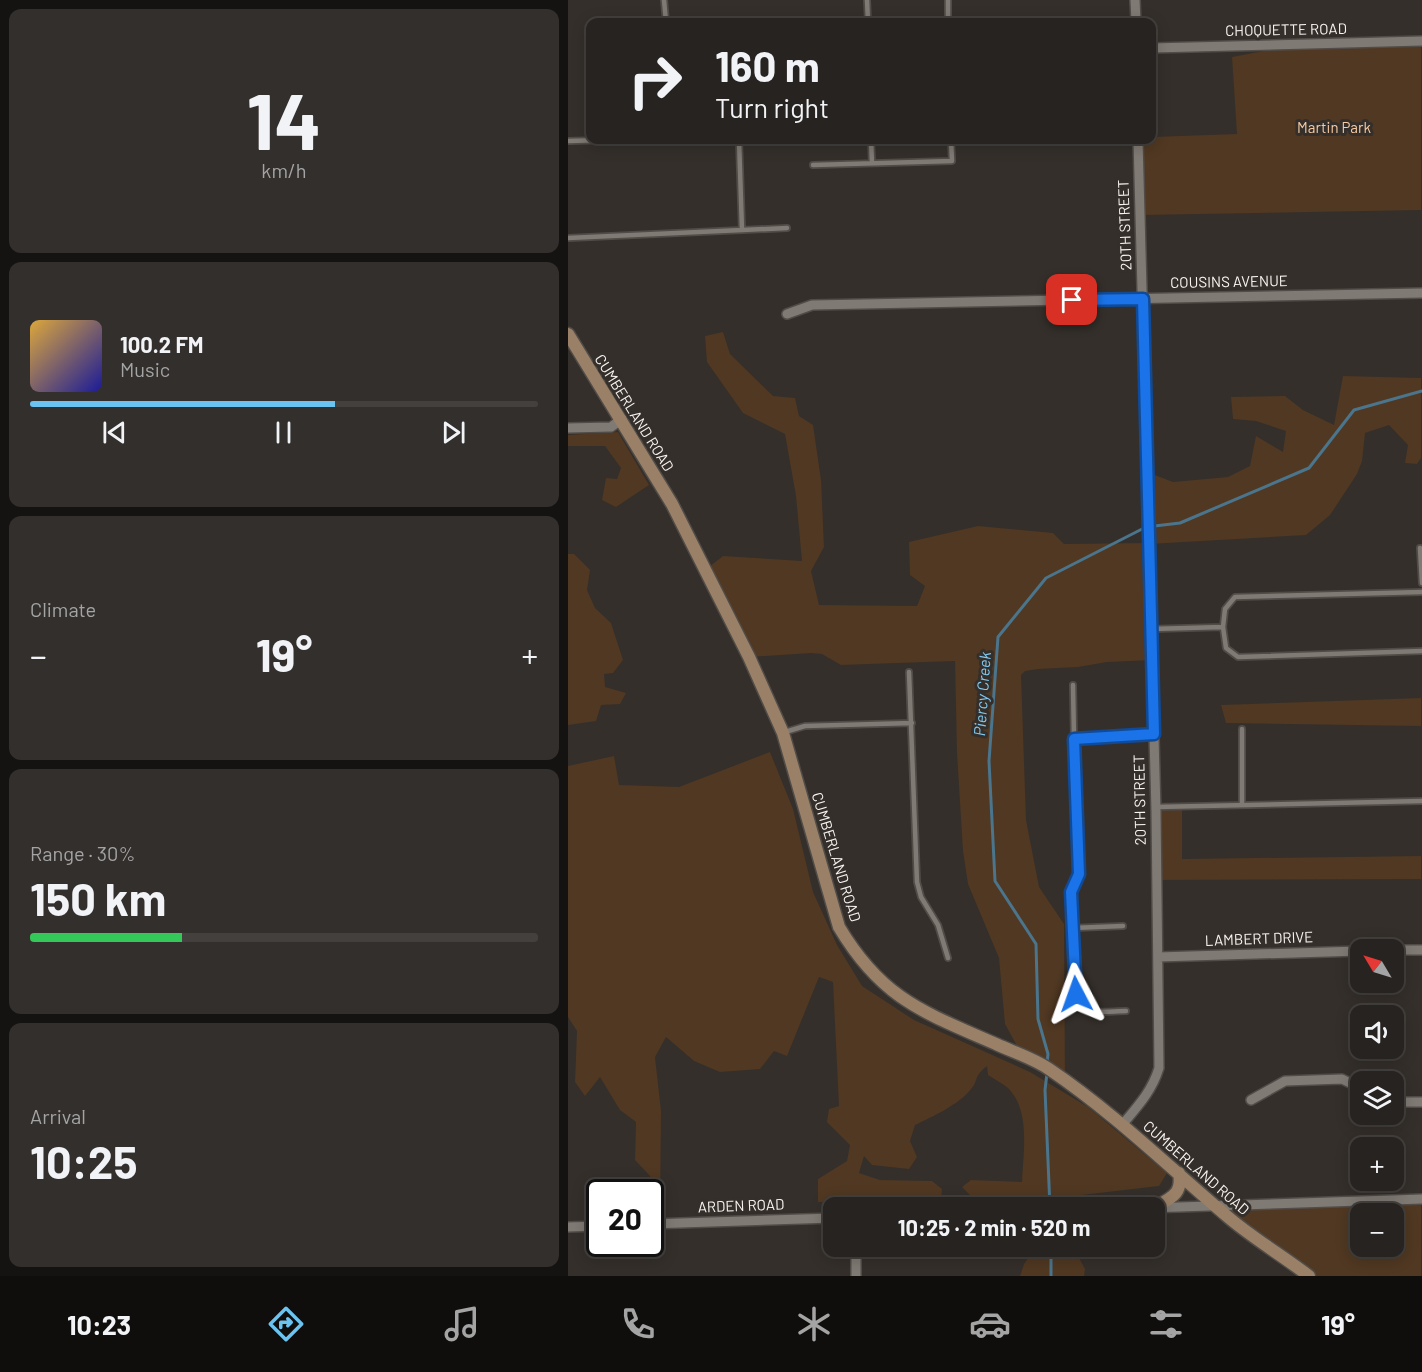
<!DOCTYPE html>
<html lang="en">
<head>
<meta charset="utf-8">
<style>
  :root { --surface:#272320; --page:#332f2d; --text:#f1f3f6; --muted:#a4a4a5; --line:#43403e; --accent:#6ac3f1 }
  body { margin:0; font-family:Barlow,sans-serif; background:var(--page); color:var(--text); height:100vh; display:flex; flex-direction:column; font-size:22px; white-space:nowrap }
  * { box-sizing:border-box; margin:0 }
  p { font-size:20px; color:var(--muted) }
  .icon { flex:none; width:33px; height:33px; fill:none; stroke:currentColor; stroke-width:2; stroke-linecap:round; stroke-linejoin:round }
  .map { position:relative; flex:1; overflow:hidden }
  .details { display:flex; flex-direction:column; gap:9px; padding:9px; background:#151312; width:568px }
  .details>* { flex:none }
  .hud { position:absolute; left:18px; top:18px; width:570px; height:126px; border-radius:12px; box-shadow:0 3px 15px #0003,0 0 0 2px var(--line); background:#272320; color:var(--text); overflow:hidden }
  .needle { width:39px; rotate:308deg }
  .fabs { position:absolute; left:782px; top:939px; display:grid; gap:12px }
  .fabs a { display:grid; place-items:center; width:54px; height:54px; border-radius:12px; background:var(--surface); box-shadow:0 3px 15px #0003,0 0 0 2px var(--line); font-size:30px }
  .speed { position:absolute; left:18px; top:1179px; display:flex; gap:12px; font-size:30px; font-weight:700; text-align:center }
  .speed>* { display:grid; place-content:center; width:78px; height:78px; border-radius:50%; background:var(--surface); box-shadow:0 3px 15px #0003,0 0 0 2px var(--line); line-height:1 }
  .speed .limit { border:3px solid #111; border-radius:9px; background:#fff; color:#111 }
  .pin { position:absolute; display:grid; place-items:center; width:51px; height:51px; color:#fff; margin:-26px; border-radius:12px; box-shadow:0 3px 9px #0006 }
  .me { position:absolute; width:66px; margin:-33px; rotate:356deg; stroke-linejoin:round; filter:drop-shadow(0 0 4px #0008) }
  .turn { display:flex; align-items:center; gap:21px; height:126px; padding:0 30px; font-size:27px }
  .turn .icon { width:78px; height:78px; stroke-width:2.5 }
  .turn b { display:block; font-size:42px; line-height:51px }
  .big { font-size:45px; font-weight:700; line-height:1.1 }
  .details .widget { flex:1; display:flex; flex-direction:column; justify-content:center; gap:9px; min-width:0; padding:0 21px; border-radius:12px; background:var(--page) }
  .details .dial { align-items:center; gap:0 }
  .dial b { font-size:78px; line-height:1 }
  .song { display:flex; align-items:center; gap:18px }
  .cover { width:72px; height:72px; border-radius:9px; background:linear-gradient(135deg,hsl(40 70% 55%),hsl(240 70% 35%)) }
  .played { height:6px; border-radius:3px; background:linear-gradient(90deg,var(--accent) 60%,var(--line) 60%) }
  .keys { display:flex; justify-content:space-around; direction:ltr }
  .heat { display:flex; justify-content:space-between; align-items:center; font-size:33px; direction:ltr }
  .charge { height:9px; border-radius:4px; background:linear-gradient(90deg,#34c759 30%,var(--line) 0) }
  .trip { position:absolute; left:255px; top:1197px; width:342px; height:60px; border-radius:12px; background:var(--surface); box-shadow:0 3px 15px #0003,0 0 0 2px var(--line); font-weight:700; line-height:60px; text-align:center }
  .dock { display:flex; height:96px; justify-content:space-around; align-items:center; background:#100e0d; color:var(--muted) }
  .dock .icon { width:42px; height:42px }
  .dock .current { color:var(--accent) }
  .dock b { font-size:27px; color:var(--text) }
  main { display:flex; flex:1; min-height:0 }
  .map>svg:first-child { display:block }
  .green { fill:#503822; fill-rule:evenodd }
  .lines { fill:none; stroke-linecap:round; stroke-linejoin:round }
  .stream { stroke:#4b758c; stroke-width:3 }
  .lane-casing { stroke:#514c48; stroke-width:8 }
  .street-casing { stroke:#514c48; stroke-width:12 }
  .secondary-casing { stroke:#514c48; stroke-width:15 }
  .lane { stroke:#807a74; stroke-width:4.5 }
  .street { stroke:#807a74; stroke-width:9 }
  .secondary { stroke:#998067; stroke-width:12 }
  .route-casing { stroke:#114b97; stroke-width:15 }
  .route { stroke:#1a73e8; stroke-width:10 }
  .labels { text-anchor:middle; stroke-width:6; stroke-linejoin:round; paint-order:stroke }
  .street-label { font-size:15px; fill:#f8f4f1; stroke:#342f2a }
  .park-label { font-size:15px; fill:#f7cba4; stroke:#342f2a }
  .water-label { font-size:16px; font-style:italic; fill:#82c9ef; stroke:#342f2a }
</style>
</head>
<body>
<main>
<section class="details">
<div class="widget dial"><b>14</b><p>km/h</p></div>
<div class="widget">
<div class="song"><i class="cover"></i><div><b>100.2 FM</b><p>Music</p></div></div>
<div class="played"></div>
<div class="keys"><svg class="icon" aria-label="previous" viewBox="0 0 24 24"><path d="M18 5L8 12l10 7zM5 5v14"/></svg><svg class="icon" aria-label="pause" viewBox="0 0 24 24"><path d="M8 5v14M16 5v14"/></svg><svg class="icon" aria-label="next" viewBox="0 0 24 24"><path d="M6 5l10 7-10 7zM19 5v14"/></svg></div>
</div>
<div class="widget"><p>Climate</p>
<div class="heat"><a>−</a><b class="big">19°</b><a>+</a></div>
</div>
<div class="widget"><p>Range · 30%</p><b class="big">150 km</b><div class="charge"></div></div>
<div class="widget"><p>Arrival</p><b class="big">10:25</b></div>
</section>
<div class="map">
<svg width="854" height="1276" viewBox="0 0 854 1276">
  <rect width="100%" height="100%" fill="#342f2a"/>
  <path class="green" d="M853 41V210L572 215 570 140H584V137L669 134 664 57 727 45Z
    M155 332 162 354 205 396 227 398 231 416 245 425 253 480 256 547 243 571 251 605 349 606 357 586 342 575 341 542 410 526 485 533 496 544 581 543 579 472 605 482 660 477 682 466 688 436 715 452 718 431 688 421 665 419 663 397 717 396 735 410 766 425 775 376 853 378V458L849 464 837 463 840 445 821 425 797 433 794 461 789 474 762 515 738 535 581 544 584 660 539 662 510 667 470 669 457 671 453 675 458 820 471 887 496 924 497 1081 454 1055 437 1024 431 958 400 884 395 851 389 753 387 661 273 665 254 654 243 653 181 657 137 570 155 556 234 561 228 496 217 434 175 413 139 362 137 336Z
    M50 432 81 485 48 507 34 500 38 478 49 479 53 468 37 446H0V435Z
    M0 554H6L22 570 19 590 27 608 43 623 55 660 45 673 36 674 37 687 58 693 52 704 33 705 28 721 0 725Z
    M853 698V726L658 723 653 705Z
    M202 752 225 809 245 892 269 945 294 986 346 1020 462 1072 520 1107 599 1173 591 1186 505 1196H403L394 1187 403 1180 454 1182C455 1153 463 1111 440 1088 434 1083 426 1079 420 1075L419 1066C405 1077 411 1080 403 1089 392 1104 364 1117 347 1125L342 1141 349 1157 341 1169 304 1165 296 1156 291 1173 312 1180 364 1181 374 1189 373 1200 250 1202V1179L279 1161 282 1145 259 1122 261 1109 271 1106 265 982 251 977 219 1056 206 1051 192 1069 152 1072 126 1061 98 1037 87 1057 93 1111 92 1210 83 1209 82 1176 67 1160 68 1122 52 1110 32 1077 17 1096 7 1082 9 1031 0 1017V766L46 756 51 785 111 787Z
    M614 810V859L853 856V879L589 880 588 811Z
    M853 1199V1276H741L648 1205ZM792 1214H825V1246H792Z
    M479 1248 511 1258 517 1269 516 1276H452L456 1264 465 1251Z"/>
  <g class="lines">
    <path class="stream" d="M479 1063 480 1054 470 1019 468 944 427 881 421 761 430 637 478 578 578 527 612 523 741 468 786 410 854 391
      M479 1073 477 1090 482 1208
      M483 1246V1276"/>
    <g class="lane-casing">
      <path id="lane" d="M96 0 98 22
        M299 0 300 22
        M380 0V22
        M171 140 174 230
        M303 140 304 163
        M0 141 36 140
        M245 165 384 161 383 140
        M0 238 219 228
        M852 548 854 583
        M854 592 667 597 657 609 655 627 658 648 670 657 854 651
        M583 629 655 627
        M341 672 349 882 353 897 370 925 380 958
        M505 685 506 739 586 734
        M674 729V805
        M217 732 237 726 344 723
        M506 739 511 874 503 892 504 928 555 926
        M588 807 854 801
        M504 928 508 994C516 1018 537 1011 558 1011"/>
    </g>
    <g class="street-casing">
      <path id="street" d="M567 0 568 22
        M584 48 854 41
        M219 314 244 305 854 293
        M0 428 43 427 54 419
        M825 950H854
        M590 957 792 951
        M683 1100 717 1081 774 1079 792 1088
        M825 1102H854
        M554 1125C570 1106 584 1091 591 1068L588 811 570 140
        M580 1208 854 1199
        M82 1224 266 1218
        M0 1227 32 1226
        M288 1246V1276"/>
    </g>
    <g class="secondary-casing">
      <path id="secondary" d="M0 334 104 504 181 657 215 733 271 927C314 999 355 1012 428 1044 445 1052 465 1058 481 1069 546 1113 601 1167 660 1217 686 1239 715 1256 741 1276
        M587 1207C603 1198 615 1194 611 1173"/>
    </g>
    <use href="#lane" class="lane"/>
    <use href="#street" class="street"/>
    <use href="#secondary" class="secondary"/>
  </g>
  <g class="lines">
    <g class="route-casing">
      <path id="route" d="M504 300 575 299 586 734 506 739 511 874 503 892 508 994"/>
    </g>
    <use href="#route" class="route"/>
  </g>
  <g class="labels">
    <g class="street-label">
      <text transform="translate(718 30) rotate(-1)" y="5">CHOQUETTE ROAD</text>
      <text transform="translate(557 225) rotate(-92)" y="5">20TH STREET</text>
      <text transform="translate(661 282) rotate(-1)" y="5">COUSINS AVENUE</text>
      <text transform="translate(66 413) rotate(58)" y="5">CUMBERLAND ROAD</text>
      <text transform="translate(572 800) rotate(-91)" y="5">20TH STREET</text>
      <text transform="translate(268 857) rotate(73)" y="5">CUMBERLAND ROAD</text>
      <text transform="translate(691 939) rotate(-2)" y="5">LAMBERT DRIVE</text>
      <text transform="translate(628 1168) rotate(41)" y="5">CUMBERLAND ROAD</text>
      <text transform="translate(173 1206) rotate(-2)" y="5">ARDEN ROAD</text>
    </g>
    <g class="park-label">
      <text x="766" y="133">Martin Park</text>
    </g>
    <g class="water-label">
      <text transform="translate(414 694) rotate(-86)" y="6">Piercy Creek</text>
    </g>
  </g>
</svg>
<div class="fabs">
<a><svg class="needle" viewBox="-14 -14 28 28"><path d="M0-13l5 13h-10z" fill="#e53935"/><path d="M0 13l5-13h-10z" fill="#a4a4a5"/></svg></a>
<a><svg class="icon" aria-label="sound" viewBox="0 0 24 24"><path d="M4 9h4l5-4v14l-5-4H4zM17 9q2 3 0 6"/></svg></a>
<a><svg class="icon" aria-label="layers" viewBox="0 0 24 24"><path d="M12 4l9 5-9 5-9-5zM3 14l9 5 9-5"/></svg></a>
<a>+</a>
<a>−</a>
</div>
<div class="speed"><div class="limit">20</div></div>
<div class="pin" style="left:504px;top:300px;background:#d93025"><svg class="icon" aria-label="arrive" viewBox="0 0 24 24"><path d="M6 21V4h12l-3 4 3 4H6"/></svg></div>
<svg class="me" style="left:508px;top:994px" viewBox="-20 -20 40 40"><path d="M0-17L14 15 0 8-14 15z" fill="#1a73e8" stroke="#fff" stroke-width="4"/></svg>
<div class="trip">10:25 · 2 min · 520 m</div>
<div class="hud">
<div class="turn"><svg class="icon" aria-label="right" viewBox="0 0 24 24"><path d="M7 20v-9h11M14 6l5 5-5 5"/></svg><div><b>160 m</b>Turn right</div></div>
</div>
</div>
</main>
<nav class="dock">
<b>10:23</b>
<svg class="icon current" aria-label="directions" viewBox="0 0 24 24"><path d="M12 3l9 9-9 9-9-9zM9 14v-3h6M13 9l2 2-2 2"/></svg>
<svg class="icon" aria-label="music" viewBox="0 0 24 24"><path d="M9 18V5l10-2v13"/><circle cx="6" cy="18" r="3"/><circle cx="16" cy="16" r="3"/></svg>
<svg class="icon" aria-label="phone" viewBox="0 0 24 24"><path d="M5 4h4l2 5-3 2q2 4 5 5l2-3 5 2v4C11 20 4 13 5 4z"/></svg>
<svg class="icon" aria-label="climate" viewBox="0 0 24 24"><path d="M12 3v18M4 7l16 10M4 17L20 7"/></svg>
<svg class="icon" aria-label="car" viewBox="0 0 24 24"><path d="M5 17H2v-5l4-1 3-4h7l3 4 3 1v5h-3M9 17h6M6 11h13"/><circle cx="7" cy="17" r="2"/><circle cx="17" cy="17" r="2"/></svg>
<svg class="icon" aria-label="filters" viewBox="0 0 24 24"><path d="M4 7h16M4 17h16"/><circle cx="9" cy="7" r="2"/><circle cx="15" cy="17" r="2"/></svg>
<b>19°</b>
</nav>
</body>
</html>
